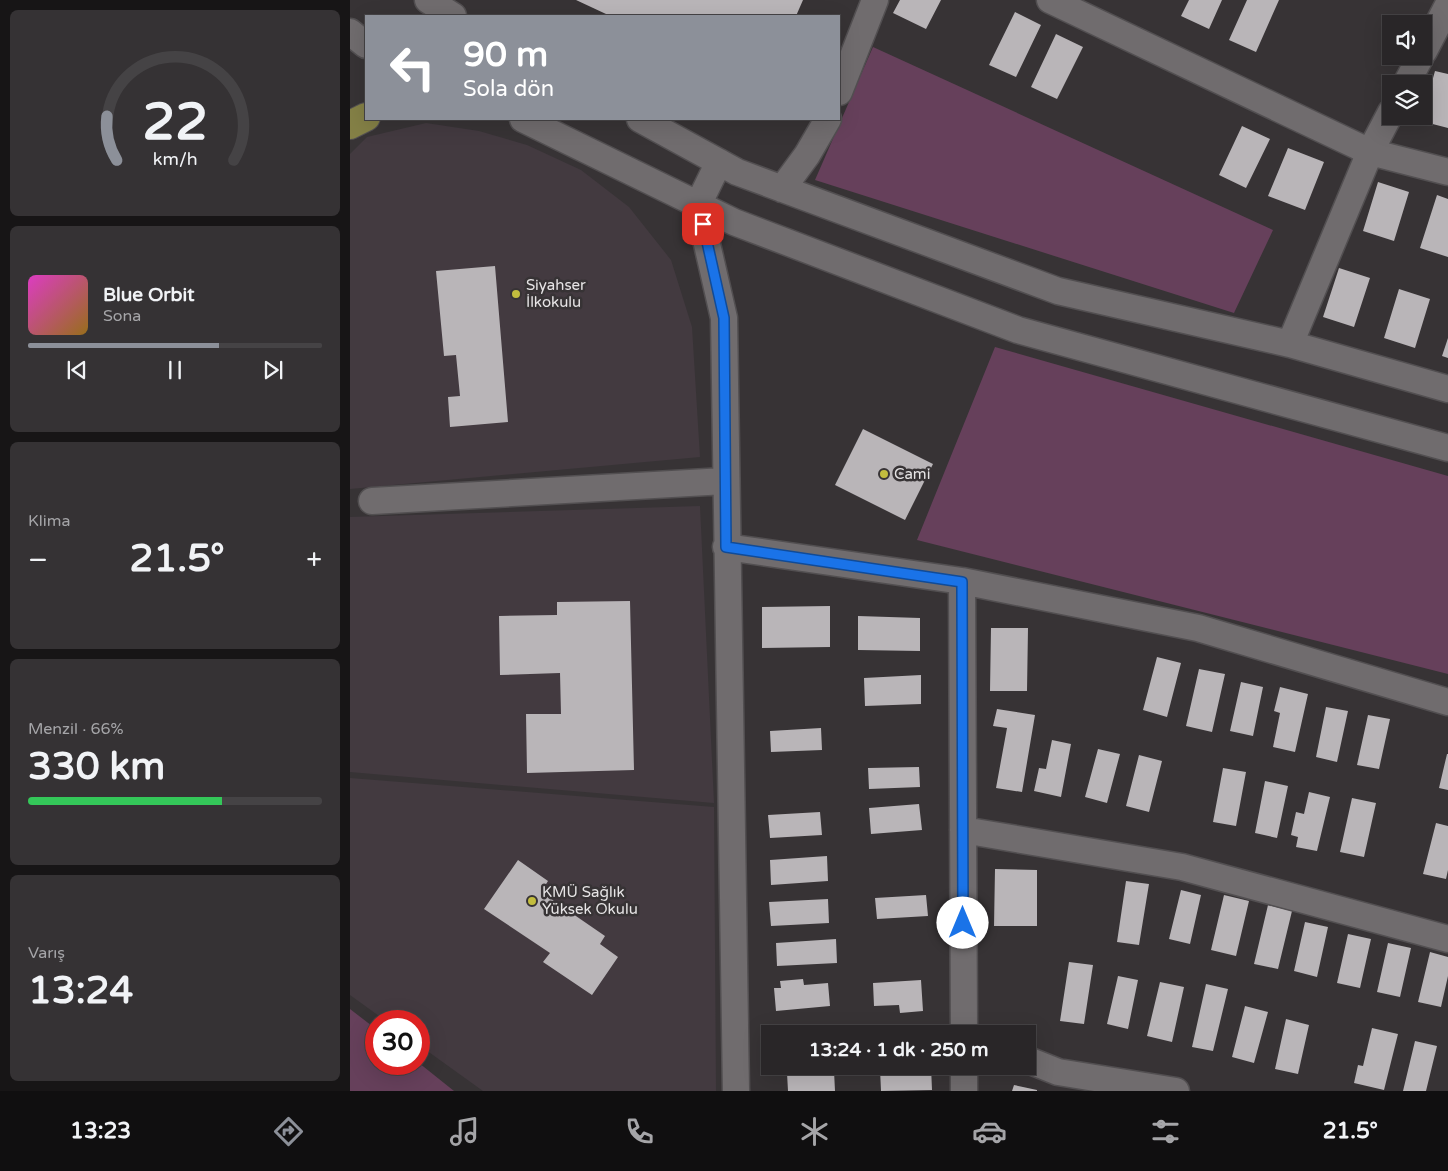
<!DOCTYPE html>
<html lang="tr">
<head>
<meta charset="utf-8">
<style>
  :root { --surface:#292628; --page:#353234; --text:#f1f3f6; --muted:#a5a5a8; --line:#454345; --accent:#8c9099 }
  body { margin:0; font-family:"Varela Round",sans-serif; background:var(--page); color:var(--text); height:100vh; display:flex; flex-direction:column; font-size:19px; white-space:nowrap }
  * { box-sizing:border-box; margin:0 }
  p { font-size:16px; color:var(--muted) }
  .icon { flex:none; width:28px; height:28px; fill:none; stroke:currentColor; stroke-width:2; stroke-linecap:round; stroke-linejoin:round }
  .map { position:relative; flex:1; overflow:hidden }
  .sheet { display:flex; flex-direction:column; gap:10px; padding:10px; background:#171516; width:350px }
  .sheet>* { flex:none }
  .top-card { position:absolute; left:15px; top:15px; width:475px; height:105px; border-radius:0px; box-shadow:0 5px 20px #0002,0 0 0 1px var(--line); background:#8c9099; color:#fff; overflow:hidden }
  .tools { position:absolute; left:1032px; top:15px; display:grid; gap:10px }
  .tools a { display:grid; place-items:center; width:50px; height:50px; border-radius:0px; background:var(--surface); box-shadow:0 5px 20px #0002,0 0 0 1px var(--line); font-size:25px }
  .speed { position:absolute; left:15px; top:1010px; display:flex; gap:10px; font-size:25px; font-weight:700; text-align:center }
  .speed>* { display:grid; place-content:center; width:65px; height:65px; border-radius:50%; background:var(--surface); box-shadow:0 5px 20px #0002,0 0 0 1px var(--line); line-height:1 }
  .speed .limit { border:8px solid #d22; background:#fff; color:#111 }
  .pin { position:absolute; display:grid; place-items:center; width:42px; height:42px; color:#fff; margin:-21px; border-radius:10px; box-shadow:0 2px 8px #0006 }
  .me { position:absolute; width:55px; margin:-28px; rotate:0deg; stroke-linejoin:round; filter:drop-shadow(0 0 4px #0008) }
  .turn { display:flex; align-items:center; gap:18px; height:105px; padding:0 15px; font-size:22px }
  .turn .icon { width:65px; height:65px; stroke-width:2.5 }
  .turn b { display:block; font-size:35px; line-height:42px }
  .big { font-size:38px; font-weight:800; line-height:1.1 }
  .sheet .card { flex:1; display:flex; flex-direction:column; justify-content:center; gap:8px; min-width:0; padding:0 18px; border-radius:8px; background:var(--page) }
  .sheet .dial { align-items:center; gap:0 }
  .dial svg { height:130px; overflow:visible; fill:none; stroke:var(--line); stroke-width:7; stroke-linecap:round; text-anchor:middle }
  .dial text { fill:var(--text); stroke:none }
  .song { display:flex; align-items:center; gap:15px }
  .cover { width:60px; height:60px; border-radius:8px; background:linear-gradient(135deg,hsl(310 70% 55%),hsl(40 70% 35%)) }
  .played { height:5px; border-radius:2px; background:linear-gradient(90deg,var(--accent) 65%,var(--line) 65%) }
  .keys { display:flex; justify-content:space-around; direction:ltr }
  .heat { display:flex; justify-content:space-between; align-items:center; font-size:28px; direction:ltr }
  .charge { height:8px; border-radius:4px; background:linear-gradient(90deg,#34c759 66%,var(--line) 0) }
  .trip { position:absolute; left:411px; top:1025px; width:275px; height:50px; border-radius:0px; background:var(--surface); box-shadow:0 5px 20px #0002,0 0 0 1px var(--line); font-weight:800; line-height:50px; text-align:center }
  .tab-bar { display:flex; height:80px; justify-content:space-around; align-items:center; background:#100f10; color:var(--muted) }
  .tab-bar .icon { width:35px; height:35px }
  .tab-bar .active { color:var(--accent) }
  .tab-bar b { font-size:22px; color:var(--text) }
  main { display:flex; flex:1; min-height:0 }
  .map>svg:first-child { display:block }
  .built { fill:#433a40 }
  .green { fill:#66405b }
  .building { fill:#b9b5b8 }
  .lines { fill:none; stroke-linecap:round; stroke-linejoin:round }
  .minor-casing { stroke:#524f51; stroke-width:29 }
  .major-casing { stroke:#524f51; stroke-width:30 }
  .minor { stroke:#706c6e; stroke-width:26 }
  .major { stroke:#848046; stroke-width:28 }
  .route-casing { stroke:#114b97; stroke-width:12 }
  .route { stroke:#1a73e8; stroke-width:9 }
  .poi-dot { fill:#c3bd3e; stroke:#373335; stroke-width:2 }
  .labels { text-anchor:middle; stroke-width:5; stroke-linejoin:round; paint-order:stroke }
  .poi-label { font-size:15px; fill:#e6e4e5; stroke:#373335; text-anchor:start }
</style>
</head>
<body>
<main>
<section class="sheet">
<div class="card dial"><svg viewBox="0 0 100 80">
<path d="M14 69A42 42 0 1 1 86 69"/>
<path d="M14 69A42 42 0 0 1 8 42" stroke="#8c9099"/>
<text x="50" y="56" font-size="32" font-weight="700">22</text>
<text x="50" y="72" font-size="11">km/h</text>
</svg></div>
<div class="card">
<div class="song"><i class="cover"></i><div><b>Blue Orbit</b><p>Sona</p></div></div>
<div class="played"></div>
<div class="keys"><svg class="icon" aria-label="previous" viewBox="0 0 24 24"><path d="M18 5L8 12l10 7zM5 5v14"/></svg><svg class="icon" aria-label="pause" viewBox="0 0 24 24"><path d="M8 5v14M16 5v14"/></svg><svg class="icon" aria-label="next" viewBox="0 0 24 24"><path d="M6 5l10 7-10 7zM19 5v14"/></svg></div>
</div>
<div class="card"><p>Klima</p>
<div class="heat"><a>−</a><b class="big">21.5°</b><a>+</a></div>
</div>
<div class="card"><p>Menzil · 66%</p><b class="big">330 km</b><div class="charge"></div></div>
<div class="card"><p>Varış</p><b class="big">13:24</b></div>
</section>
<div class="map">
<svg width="1098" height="1091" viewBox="0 0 1098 1091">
  <rect width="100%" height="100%" fill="#373335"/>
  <path class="built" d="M76 123 129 131 177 145 231 170 279 207 321 260 342 327 350 457 0 489V154L17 137Z
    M350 506 364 803 0 772V517Z
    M0 778 364 807 366 1091H133L69 1045V1021H36L0 995Z"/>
  <path class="green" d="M523 47 923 230 884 313 465 180Z
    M645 347 1098 476V674L567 540Z
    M0 1009 26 1029V1064L69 1063 104 1091H0Z"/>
  <path class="building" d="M226 0H453L446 16H255L256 14Z
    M550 0H591L576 29 543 13Z
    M839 0H872L859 29 831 16Z
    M897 0H929L906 52 879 40Z
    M665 12 691 25 666 77 639 65Z
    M706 34 733 47 707 99 681 87Z
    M1085 71 1098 74V128L1071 121Z
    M892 126 920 139 896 188 869 175Z
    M938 148 974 162 955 210 918 196Z
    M1028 182 1059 192 1044 241 1013 231Z
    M1087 195 1098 199V257L1070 248Z
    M145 266 158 422 100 427 98 397 110 396 106 355 94 356 86 271Z
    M989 268 1020 278 1004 327 973 317Z
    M1049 289 1080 299 1065 348 1034 338Z
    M1098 338V358L1092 356Z
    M513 429 583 464 555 520 485 485Z
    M280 601 284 770 177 773 176 714H211L210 673 150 675 149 616 207 615V602Z
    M480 606V647L412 648V607Z
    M508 616 570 618V651L508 650Z
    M641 628H678L677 691H640Z
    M807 657 831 663 817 717 793 710Z
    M849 669 875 674 862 732 836 726Z
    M571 675V704L515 706 514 678Z
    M891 682 913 687 903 736 880 731Z
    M930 687 958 694 945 752 923 747 930 713 924 711Z
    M976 707 998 711 987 762 966 757Z
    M647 709 685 715 672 792 646 788 657 728 643 726Z
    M1018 715 1040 719 1029 769 1007 765Z
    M471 728 472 750 421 752 420 731Z
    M702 740 721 744 711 797 684 791 689 768 696 769Z
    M748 749 770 754 757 803 735 797Z
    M1097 754H1098V790L1089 788Z
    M789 755 812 761 799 812 776 806Z
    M569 767 570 787 519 789 518 768Z
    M873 768 896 772 886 826 863 822Z
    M915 781 938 786 927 838 905 833Z
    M959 792 980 797 967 851 946 847 948 837 941 835 946 812 954 814Z
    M1002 798 1026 803 1014 857 990 852Z
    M569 804 572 830 521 834 519 808Z
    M470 812 472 835 420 838 418 815Z
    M1086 823 1098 826V870L1096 879 1073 874Z
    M477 856 478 881 421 885 420 860Z
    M168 860 198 881 191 892 255 936 250 944 268 957 242 995 193 962 200 953 134 909Z
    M645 869 687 870V926H644Z
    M776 881 799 884 789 945 767 942Z
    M831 890 851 895 840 944 819 939Z
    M576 895 578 916 527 919 525 898Z
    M874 895 899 901 886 956 861 950Z
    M478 899 479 923 421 926 419 902Z
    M918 905 942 911 928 969 904 964Z
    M955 922 978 927 967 977 944 971Z
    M998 934 1021 939 1010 988 987 983Z
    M486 939 487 963 427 966 426 943Z
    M1038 943 1061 948 1050 997 1027 992Z
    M1080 952 1098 957V976L1091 1007 1068 1002Z
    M719 962 743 965 734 1024 710 1021Z
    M768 976 788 980 778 1029 757 1024Z
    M453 979 454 985 478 983 480 1006 426 1011 424 988H431L430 981Z
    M571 980 573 1011 550 1013 549 1005 524 1006 523 983Z
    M810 982 834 987 822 1042 797 1036Z
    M856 984 878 989 863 1051 842 1047Z
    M895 1006 918 1012 904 1063 882 1057Z
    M936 1019 959 1025 948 1074 925 1069Z
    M579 1025V1034H519V1027Z
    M483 1028V1034H433V1032Z
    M1022 1028 1048 1034 1034 1090 1004 1083 1008 1065 1013 1066Z
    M1065 1041 1087 1046 1076 1091H1053Z
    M581 1066 582 1090 531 1091 530 1069Z
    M484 1071 485 1091H438L437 1073Z
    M664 1085 687 1090V1091H662Z"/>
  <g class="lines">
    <g class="minor-casing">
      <path id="minor" d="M78 0 103 16
        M700 0 1020 152 1098 172
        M0 32 16 45
        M1074 51 1098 5
        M1056 84 1071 56
        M489 92 525 0
        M173 119 384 222 668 330 1098 448
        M290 119 387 172 708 291 940 344 1098 389
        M369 162 348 205 374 318 386 1091
        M432 189 457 155 478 119
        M940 344 1020 152 1041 112
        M22 501 375 481
        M376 547 612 581 614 1034
        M612 581 848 628 1098 702
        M613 830 832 867 1098 939
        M678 1060 708 1072 826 1091
        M614 1066V1091"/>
    </g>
    <g class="major-casing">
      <path id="major" d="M0 125 16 117"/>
    </g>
    <use href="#minor" class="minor"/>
    <use href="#major" class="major"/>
  </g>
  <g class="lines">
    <g class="route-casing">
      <path id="route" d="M353 224 374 318 376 547 612 582 613 923"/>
    </g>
    <use href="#route" class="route"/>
  </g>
  <g class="poi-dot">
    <circle cx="166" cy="294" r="5"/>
    <circle cx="534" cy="474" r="5"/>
    <circle cx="182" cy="901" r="5"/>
  </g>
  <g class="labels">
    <g class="poi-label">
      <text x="176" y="290">Siyahser<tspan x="176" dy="17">İlkokulu</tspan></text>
      <text x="544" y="479">Cami</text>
      <text x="192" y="897">KMÜ Sağlık<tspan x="192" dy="17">Yüksek Okulu</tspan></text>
    </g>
  </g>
</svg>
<div class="tools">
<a><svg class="icon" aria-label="sound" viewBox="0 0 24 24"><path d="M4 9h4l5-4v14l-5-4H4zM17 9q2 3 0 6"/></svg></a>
<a><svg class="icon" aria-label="layers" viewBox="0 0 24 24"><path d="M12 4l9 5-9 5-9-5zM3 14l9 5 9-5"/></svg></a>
</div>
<div class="speed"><div class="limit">30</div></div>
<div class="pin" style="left:353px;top:224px;background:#d93025"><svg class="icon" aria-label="arrive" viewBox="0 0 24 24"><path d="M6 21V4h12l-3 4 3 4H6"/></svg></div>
<svg class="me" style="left:613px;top:923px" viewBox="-20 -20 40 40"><circle r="19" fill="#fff"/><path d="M0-13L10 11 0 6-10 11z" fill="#1a73e8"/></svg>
<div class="trip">13:24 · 1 dk · 250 m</div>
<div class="top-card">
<div class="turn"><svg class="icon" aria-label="left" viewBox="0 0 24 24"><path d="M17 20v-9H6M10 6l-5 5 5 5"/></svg><div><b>90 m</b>Sola dön</div></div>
</div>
</div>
</main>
<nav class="tab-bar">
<b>13:23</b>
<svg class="icon active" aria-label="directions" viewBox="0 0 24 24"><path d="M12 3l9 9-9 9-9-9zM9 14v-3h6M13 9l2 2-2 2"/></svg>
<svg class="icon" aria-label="music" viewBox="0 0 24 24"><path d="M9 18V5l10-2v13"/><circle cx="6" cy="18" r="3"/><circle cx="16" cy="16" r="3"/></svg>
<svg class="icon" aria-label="phone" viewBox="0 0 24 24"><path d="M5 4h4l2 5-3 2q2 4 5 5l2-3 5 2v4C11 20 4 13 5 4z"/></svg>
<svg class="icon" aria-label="climate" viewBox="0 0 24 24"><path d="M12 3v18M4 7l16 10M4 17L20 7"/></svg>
<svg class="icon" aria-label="car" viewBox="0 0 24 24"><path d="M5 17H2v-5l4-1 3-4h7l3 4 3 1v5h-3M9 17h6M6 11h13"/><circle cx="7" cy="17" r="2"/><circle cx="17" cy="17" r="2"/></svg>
<svg class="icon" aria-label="filters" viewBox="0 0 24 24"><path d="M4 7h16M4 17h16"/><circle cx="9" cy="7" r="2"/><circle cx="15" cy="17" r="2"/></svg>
<b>21.5°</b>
</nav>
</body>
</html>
